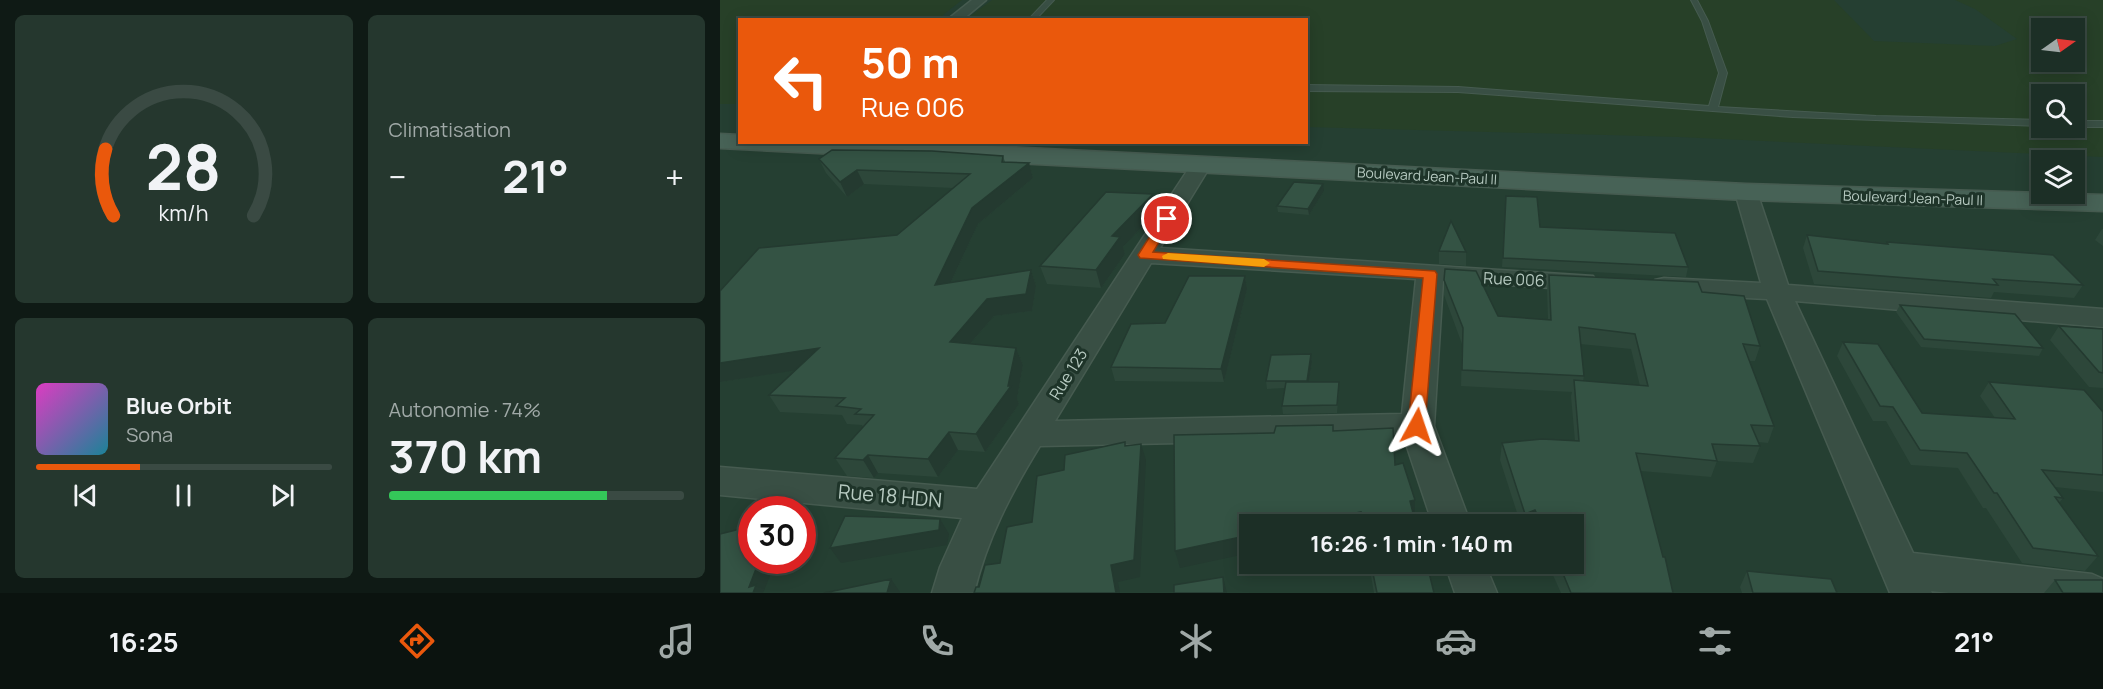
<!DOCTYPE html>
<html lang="fr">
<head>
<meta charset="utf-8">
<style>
  :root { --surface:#1c2f26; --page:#25372e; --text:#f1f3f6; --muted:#a0a9a7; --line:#3a4a43; --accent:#ea580c }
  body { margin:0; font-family:Manrope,sans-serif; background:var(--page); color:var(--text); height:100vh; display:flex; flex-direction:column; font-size:22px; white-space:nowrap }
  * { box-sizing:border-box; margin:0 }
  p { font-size:20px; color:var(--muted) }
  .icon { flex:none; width:33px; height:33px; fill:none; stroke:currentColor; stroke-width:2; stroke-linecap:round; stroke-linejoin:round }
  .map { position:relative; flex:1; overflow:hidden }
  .drawer { display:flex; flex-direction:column; gap:15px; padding:15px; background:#0f1a15; width:720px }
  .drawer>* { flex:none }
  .banner { position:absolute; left:18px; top:18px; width:570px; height:126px; border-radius:0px; box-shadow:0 3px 15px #0003,0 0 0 2px var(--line); background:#ea580c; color:#fff; overflow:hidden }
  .needle { width:39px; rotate:76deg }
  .tools { position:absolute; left:1311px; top:18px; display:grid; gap:12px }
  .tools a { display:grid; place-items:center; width:54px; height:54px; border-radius:0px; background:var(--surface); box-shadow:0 3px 15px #0003,0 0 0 2px var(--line); font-size:30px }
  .speed { position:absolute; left:18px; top:496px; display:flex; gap:12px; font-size:30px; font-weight:700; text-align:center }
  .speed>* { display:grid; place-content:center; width:78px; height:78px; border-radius:50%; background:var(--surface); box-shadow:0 3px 15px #0003,0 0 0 2px var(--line); line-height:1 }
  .speed .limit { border:9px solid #d22; background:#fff; color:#111 }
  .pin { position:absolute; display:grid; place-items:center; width:51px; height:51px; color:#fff; margin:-26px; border:3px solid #fff; border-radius:50%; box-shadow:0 2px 6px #0007 }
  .me { position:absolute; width:66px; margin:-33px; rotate:5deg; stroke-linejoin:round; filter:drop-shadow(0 0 4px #0008) }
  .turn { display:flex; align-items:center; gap:21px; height:126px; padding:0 24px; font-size:27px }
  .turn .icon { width:78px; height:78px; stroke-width:2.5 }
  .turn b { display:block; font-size:42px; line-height:51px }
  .big { font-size:45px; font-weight:700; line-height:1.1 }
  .drawer .card { flex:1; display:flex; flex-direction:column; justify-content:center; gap:9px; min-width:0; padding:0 21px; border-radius:9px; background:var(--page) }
  .drawer .dial { align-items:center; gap:0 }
  .dial svg { height:156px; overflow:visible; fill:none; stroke:var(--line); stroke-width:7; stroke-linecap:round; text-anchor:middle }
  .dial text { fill:var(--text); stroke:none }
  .song { display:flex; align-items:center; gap:18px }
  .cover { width:72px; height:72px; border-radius:9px; background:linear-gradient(135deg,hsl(310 70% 55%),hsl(190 70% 35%)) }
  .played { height:6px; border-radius:3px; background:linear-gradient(90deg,var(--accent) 35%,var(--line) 35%) }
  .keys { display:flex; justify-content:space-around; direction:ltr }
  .heat { display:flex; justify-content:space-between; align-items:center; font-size:33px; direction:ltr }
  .charge { height:9px; border-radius:4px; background:linear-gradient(90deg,#34c759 74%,var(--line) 0) }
  .drawer .tiles { flex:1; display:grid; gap:15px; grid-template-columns:repeat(2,1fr) }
  .trip { position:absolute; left:519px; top:514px; width:345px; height:60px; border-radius:0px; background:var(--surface); box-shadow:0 3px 15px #0003,0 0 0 2px var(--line); font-weight:700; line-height:60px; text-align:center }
  .tabs { display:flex; height:96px; justify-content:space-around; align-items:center; background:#0b130f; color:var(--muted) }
  .tabs .icon { width:42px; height:42px }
  .tabs .selected { color:var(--accent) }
  .tabs b { font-size:27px; color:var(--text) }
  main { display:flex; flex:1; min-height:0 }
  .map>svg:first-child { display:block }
  .green { fill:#274028; fill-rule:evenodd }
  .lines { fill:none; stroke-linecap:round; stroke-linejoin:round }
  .lane-casing { stroke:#465b50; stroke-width:2 }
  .street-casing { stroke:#465b50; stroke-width:3 }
  .secondary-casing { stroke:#465b50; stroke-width:3 }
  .lane { fill:#394f44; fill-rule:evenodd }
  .street { fill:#394f44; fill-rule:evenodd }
  .secondary { fill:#476256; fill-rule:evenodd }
  .wall { fill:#2d473a; fill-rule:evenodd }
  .shaded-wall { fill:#243a30 }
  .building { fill:#345344; stroke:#243a30; stroke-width:1.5 }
  .route { fill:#ea580c; stroke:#983908; stroke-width:1.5 }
  .slow { fill:#f59e0b }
  .labels { text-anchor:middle; stroke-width:6; stroke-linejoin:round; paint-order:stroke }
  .far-street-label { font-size:14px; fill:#b6c9c0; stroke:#1e3429 }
  .street-label { font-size:16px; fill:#b6c9c0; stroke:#1e3429 }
  .near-street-label { font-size:20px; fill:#b6c9c0; stroke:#1e3429 }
</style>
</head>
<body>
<main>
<section class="drawer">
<div class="tiles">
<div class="card dial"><svg viewBox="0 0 100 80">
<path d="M14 69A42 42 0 1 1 86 69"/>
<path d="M14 69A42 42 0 0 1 10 35" stroke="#ea580c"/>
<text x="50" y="56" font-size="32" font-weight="700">28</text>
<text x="50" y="72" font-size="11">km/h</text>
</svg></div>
<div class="card"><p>Climatisation</p>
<div class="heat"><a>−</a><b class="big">21°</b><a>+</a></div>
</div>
<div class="card">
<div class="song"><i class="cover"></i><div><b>Blue Orbit</b><p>Sona</p></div></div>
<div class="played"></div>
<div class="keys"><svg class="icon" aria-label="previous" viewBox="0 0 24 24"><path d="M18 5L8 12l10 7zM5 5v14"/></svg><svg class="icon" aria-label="pause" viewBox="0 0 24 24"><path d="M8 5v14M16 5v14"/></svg><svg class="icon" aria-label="next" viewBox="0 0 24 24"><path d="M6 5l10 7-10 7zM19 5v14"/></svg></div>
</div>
<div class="card"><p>Autonomie · 74%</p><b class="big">370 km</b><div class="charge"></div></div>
</div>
</section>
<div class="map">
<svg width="1383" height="593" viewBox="0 0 1383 593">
  <rect width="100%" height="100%" fill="#253f32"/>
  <path class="green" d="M0 0H242L218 19 20 20 19 104H0Z
    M272 0H1114L1154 41 1275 46 1297 39 1255 9 1235 0H1383V157L959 137 587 127 586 20H245ZM1322 28H1354V62H1322ZM1322 94H1354V128H1322Z"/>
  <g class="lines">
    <g class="lane-casing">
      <path id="lane" d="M327 0H334L315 20H308Z
        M971 0H977L988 21 1007 73 998 107 1156 116 1322 120V126L1073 117 738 92 586 91V85L738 87 989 106 999 73 982 21Z
        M1354 121H1383V127H1354Z"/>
    </g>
    <g class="street-casing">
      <path id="street" d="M252 0H266L242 20H227Z
        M481 159 488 161 491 165 440 248 873 276 877 282 873 288 864 290 723 281 714 426 751 525H713L684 438 320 446C291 493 267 539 254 593H212L220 567 242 518 0 495V467L257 489 471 165 474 161ZM431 263 696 279 682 414 335 421Z
        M1026 185 1034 187 1037 192 1068 285 1383 309V327L1075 301 1193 553 1372 574 1383 579V593H1229L1211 591 1212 593H1170L1047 299 944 294 935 292 931 286 935 280 944 278 1041 283 1015 192 1018 187Z
        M725 564H765L777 593H735Z"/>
    </g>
    <g class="secondary-casing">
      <path id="secondary" d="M0 134 20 135V142H187L1026 184 1383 195V211L1026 200 0 148Z"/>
    </g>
    <use href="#lane" class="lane"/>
    <use href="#street" class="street"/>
    <use href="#secondary" class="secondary"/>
  </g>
  <path class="wall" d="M283 156 285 162 309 163 313 178 258 224 231 282 311 270 316 286 312 311 274 316 250 344 296 348 303 365 297 399 299 404 265 452 238 450 218 477 158 473 154 478 127 476 115 458 143 427 142 425 127 424 122 415 60 412 49 395 75 370 0 382 233 188 144 184 127 197 106 173 99 159Z
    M604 191 589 215 558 212 557 206Z
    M786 196 820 227 968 267 966 277 782 267Z
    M437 211 403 247 405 254 381 288 327 284 320 266Z
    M1382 229H1383V246L1375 240Z
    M1087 235 1167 243V242L1363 285 1354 298 1274 292 1271 298 1094 284 1083 248Z
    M719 251 746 252V266L719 264Z
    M829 275 982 292 1040 346 1035 361H1029L1054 426 1048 443 1038 442 1040 446 1033 463 997 461 991 477 921 471 953 593H841L828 564H854V525H801L780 460 782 443 855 441 851 396 852 392 741 386 742 344 724 295V280L778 316 828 320 827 290ZM860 344 911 349 920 386 863 381 864 376Z
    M525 276 527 289 504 382 395 381 391 367 445 323Z
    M1180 305 1323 348 1319 356 1201 347 1176 312Z
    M1339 326 1383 329V388L1369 387 1330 340Z
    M1123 342 1202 413 1275 418 1260 396 1269 382 1383 412V492L1335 487 1343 498 1339 503 1378 556 1365 571 1302 563 1266 508H1263L1238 468 1191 465 1166 421H1153L1117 356Z
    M591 354 592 362 589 382H619V389L617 413 563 414 562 406 565 388 547 389 546 381Z
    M649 564H707L714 593H654Z
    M1027 571 1117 593H1022L1020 587Z
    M1335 580 1383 593H1324Z"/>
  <path class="shaded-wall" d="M309 163 313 178 258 224 222 301 215 285 252 208Z
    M137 170 144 184 127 197 120 182Z
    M603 184 604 191 589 215 588 209Z
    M433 194 437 211 403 247 405 254 381 288 376 270 392 236Z
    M311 270 316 286 312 311 274 316 237 359 230 342 267 299Z
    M525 276 527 289 504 382 501 369Z
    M99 348 109 365 0 382V363Z
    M296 348 303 365 297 399 299 404 265 452 256 434 288 386Z
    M591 354 592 362 588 388 587 381Z
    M229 432 238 450 218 477 208 459Z
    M421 444 426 460 420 577 398 582 400 593H396L391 565Z
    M148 455 158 473 154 478 143 460Z
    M695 500V518L690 519V501Z
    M815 510 813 525H803L805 514Z
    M641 512 642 525H578Z
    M220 519 229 534 227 545 121 563 110 548Z
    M530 535V553L460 568 455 551Z
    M39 561H56L43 593H33L29 587Z
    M503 577 507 593H504Z
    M171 579 180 592V593H167Z"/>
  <path class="building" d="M112 150 212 151 283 156 282 162 309 163 252 208 215 285 311 270 306 294 267 299 230 342 296 348 288 386H291L256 434 229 432 208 459 148 455 143 460 115 458 154 415 135 414 141 409 116 406 125 398 49 395 99 348 0 363V291L39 248 177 235 250 174 137 170 120 182 99 159Z
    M574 182 603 184 588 209 557 206Z
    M386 192 433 194 392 236 400 237 376 270 320 266Z
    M786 196 817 197 820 227 955 233 968 267 783 258Z
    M731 221 746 252 719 251Z
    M1087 235 1168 244 1167 242 1333 255 1363 285 1273 279 1278 285 1098 271Z
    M725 269 756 271 778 316 831 320 829 275 978 282 982 292 1024 296 1040 346 1023 344 1054 426 1031 425 1040 446 992 444 997 461 916 453 943 557H945L953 593H851L839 564H854V525H822L815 510 805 514 782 443 822 439 859 441 854 380 928 386 915 334 859 327 864 376 742 370 743 328 724 280Z
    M469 276H525L501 369 391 367 411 324 445 323Z
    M1180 305 1295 314 1323 348 1204 339Z
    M1339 326 1383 329V373L1379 372Z
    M1123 342 1158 344 1202 413 1295 419 1269 382 1364 390 1383 412V475L1322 470 1343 498 1335 497 1378 556 1313 548 1277 493H1274L1247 453 1200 450 1173 407 1160 406Z
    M591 354 587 381H546L551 355Z
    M566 382H619L617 405 562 406Z
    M613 425V431L673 428 675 465 683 463 695 500 690 501 696 525H643L641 512 578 525H530V535L455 551 454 435 554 433 556 426Z
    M405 442V446L421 444 414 560 391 565 396 593H254L256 587H259L265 565 280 563 287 527 312 522 317 476 344 470 345 455Z
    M125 516 220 519 219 530 110 548Z
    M32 526V561H39L29 587 36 585 33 593H0V534Z
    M651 564H707L714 593H657Z
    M1027 571 1111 579 1117 593H1033Z
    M503 577 504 593H454V585Z
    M171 579 167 593H104Z
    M1335 580H1383V593H1343Z"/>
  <path class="route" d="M447 215 453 219 433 252 715 271 717 274 705 426 703 430H691L688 426 703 278 420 258 418 255 441 219Z"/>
  <path class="slow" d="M448 253 544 259 550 263 544 267 443 259 442 256Z"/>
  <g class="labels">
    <g class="far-street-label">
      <text transform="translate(707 176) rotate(3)" y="5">Boulevard Jean-Paul II</text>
      <text transform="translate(1193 198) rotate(2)" y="5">Boulevard Jean-Paul II</text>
    </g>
    <g class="street-label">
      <text transform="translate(794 279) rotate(3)" y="6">Rue 006</text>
      <text transform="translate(348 374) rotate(-58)" y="6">Rue 123</text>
    </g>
    <g class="near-street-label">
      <text transform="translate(170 496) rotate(5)" y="7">Rue 18 HDN</text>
    </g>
  </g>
</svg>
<div class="tools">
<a><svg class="needle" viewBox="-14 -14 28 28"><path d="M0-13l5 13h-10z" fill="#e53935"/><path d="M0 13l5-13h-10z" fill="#a0a9a7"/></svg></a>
<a><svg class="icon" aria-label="search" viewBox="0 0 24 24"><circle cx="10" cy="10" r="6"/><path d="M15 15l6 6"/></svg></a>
<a><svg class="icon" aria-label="layers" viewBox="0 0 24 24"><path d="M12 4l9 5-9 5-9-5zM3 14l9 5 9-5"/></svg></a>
</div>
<div class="speed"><div class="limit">30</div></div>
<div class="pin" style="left:447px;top:219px;background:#d93025"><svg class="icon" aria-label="arrive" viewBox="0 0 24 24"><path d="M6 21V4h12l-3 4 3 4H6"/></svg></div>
<svg class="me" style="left:697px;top:426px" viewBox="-20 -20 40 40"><path d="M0-17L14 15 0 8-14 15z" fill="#ea580c" stroke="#fff" stroke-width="4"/></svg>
<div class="trip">16:26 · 1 min · 140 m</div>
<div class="banner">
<div class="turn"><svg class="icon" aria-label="left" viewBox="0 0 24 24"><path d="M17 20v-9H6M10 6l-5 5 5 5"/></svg><div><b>50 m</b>Rue 006</div></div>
</div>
</div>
</main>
<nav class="tabs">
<b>16:25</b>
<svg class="icon selected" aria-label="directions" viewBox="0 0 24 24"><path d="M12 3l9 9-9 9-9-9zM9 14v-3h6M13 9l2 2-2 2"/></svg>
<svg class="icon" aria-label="music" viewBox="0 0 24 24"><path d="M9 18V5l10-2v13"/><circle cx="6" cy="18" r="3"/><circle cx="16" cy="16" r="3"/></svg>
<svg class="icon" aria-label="phone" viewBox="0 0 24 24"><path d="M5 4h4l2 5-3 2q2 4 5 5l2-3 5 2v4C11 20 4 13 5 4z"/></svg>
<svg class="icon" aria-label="climate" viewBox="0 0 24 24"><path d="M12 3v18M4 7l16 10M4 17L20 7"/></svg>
<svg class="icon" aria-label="car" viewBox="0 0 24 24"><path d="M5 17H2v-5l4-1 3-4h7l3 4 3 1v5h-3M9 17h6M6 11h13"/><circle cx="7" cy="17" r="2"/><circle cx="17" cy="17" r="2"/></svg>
<svg class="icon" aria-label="filters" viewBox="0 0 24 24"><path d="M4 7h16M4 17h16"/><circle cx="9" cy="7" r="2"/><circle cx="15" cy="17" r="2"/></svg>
<b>21°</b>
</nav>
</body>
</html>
